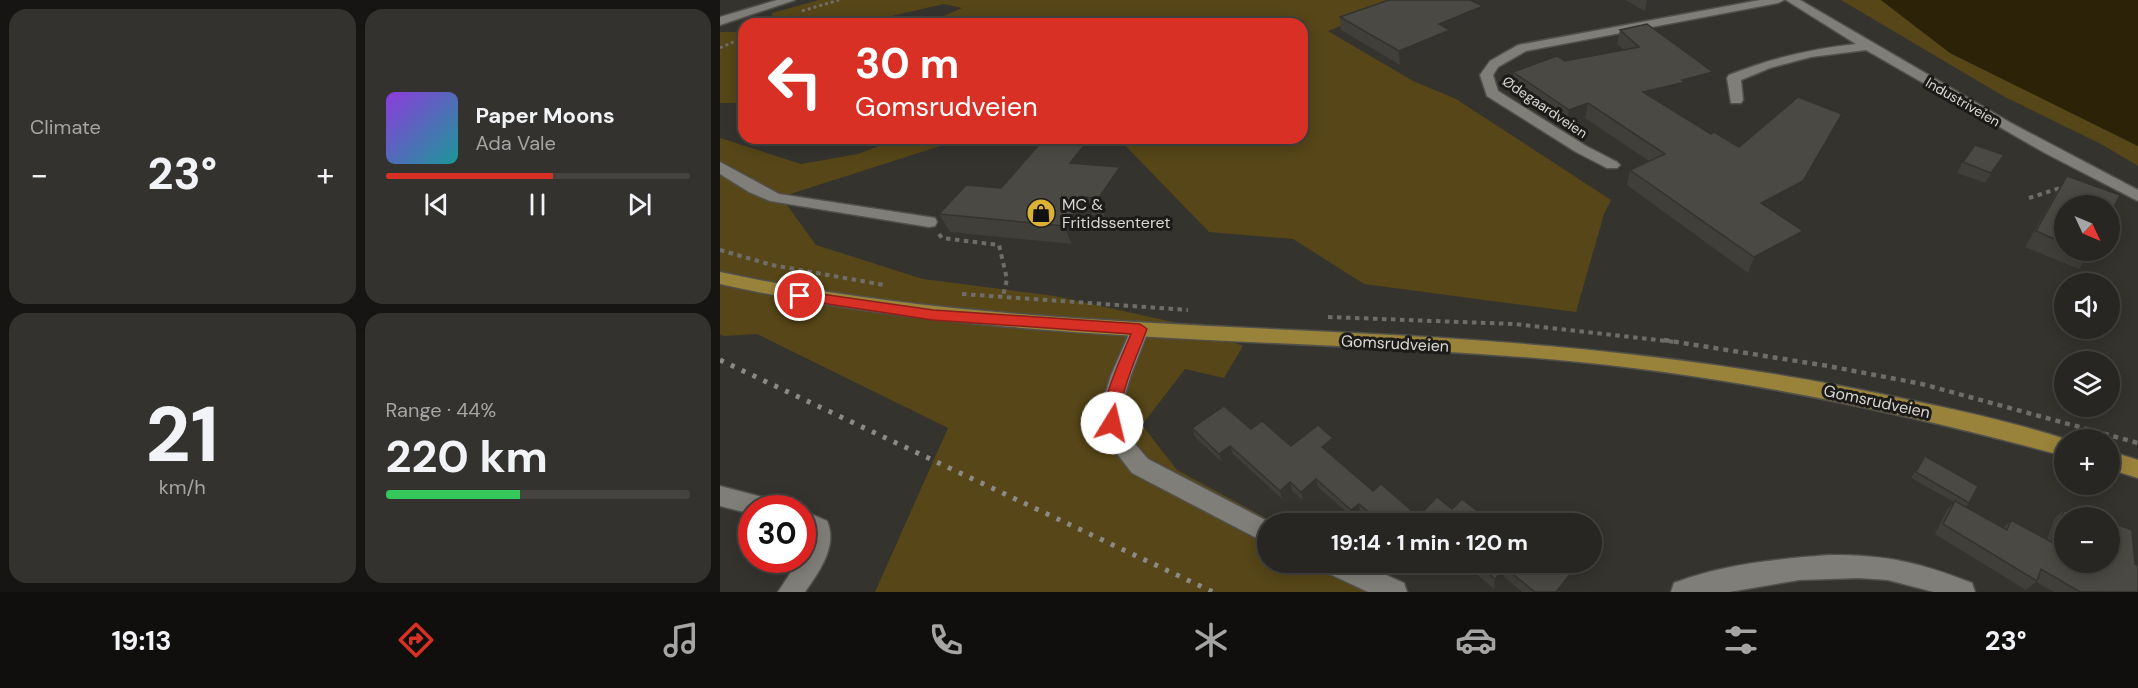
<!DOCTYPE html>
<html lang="en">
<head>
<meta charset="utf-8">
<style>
  :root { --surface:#282622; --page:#34322f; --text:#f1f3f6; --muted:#a5a5a5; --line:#444340; --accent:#d93025 }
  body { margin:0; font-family:"DM Sans",sans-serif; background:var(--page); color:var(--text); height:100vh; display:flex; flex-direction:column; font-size:22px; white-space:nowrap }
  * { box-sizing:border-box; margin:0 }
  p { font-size:20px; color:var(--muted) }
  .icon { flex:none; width:33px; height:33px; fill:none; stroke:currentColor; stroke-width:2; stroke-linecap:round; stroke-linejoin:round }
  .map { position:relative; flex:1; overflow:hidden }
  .drawer { display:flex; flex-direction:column; gap:9px; padding:9px; background:#161513; width:720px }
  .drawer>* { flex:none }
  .top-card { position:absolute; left:18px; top:18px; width:570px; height:126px; border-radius:18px; box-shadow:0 3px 15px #0003,0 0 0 2px var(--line); background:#d93025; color:#fff; overflow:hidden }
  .needle { width:39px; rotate:134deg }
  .buttons { position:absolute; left:1334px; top:195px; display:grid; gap:12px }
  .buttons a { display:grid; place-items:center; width:66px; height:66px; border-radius:50%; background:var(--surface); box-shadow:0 3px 15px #0003,0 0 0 2px var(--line); font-size:30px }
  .speed { position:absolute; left:18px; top:495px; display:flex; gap:12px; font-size:30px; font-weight:700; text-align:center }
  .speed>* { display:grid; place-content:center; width:78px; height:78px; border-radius:50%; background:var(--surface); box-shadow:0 3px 15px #0003,0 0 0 2px var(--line); line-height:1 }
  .speed .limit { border:9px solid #d22; background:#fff; color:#111 }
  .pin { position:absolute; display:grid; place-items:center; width:51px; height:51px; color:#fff; margin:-26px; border:3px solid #fff; border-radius:50%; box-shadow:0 2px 6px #0007 }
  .me { position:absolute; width:66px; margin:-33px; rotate:9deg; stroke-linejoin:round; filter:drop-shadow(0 0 4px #0008) }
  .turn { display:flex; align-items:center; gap:21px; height:126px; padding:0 18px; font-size:27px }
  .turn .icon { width:78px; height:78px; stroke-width:2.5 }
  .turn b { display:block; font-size:42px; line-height:51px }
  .big { font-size:45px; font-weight:700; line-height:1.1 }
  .drawer .widget { flex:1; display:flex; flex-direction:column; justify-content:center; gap:9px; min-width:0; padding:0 21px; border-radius:18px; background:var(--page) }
  .drawer .dial { align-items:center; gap:0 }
  .dial b { font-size:78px; line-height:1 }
  .song { display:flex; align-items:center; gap:18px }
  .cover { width:72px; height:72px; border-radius:9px; background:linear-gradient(135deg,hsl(270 70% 55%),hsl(180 70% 35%)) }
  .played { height:6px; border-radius:3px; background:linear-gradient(90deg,var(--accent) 55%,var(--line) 55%) }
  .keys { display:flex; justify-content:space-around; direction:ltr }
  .heat { display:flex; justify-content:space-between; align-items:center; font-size:33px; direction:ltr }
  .charge { height:9px; border-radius:4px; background:linear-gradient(90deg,#34c759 44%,var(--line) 0) }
  .drawer .tiles { flex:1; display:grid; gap:9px; grid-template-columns:repeat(2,1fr) }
  .trip { position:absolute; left:537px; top:513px; width:345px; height:60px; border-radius:30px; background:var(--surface); box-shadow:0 3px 15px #0003,0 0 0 2px var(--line); font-weight:700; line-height:60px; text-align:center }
  .dock { display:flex; height:96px; justify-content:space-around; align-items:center; background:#100f0e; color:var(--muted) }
  .dock .icon { width:42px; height:42px }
  .dock .on { color:var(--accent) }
  .dock b { font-size:27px; color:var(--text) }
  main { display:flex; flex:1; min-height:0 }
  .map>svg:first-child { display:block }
  .green { fill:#564618 }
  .water { fill:#2b2207 }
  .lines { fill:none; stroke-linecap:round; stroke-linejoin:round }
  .minor-casing { stroke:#51504b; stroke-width:3 }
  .major-casing { stroke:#51504b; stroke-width:3 }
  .path-far2 { stroke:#6f6d68; stroke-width:3; stroke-dasharray:3 3; stroke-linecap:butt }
  .path-far1 { stroke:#6f6d68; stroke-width:4; stroke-dasharray:4.5 4.5; stroke-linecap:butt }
  .path { stroke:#6f6d68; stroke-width:4.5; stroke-dasharray:5 5; stroke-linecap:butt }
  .minor { fill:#807e78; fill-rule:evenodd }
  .major { fill:#99833a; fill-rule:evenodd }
  .rail { stroke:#8c8a86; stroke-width:5; stroke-dasharray:4 8; stroke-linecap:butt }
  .wall { fill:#403f3a }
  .shaded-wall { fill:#34332f }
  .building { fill:#4b4943; stroke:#34332f; stroke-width:1.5 }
  .route { fill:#d93025; stroke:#8d1f18; stroke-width:1.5 }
  .labels { text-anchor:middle; stroke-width:6; stroke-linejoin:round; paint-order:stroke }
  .far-street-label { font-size:14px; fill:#d8d7d3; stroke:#1c1b19 }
  .poi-label { font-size:16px; fill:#d8d7d3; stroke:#1c1b19; text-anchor:start }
  .street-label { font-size:16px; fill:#d8d7d3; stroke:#1c1b19 }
</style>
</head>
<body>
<main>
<section class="drawer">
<div class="tiles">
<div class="widget"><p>Climate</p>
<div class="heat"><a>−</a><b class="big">23°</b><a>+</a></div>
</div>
<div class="widget">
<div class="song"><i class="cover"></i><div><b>Paper Moons</b><p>Ada Vale</p></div></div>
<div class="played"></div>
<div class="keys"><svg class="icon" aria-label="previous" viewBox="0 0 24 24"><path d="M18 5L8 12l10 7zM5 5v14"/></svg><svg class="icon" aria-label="pause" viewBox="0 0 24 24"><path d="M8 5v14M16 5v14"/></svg><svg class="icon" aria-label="next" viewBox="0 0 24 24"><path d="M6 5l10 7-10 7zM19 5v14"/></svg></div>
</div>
<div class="widget dial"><b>21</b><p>km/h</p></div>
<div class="widget"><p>Range · 44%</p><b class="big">220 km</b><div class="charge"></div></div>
</div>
</section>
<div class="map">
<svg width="1418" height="592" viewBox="0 0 1418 592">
  <rect width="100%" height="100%" fill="#35332e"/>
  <path class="green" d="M99 0H687L608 31 693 81 736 99 891 200 884 214 856 312 644 284 573 239 489 232 398 138H582V24H196L210 22 242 8 224 4 137 24 54 23 52 13Z
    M1121 0H1161L1230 53 1418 146V166L1381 144 1285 97Z
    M0 32H16L24 38V103H0Z
    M0 138 81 164 138 154 180 138H245L61 197 96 245 203 279 335 296 471 326 523 346 504 378 465 369 422 425 457 470 555 523 548 524V562L629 563 690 592H155L228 428 37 334 4 336 0 334Z"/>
  <path class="water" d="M1161 0H1418V146L1230 53Z"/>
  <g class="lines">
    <g class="minor-casing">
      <path id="minor" d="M57 0H75L0 25V17Z
        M1040 0H1064L1058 3 806 51 778 67 773 75 778 91 866 146 897 162 900 165 897 168H887L856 152 767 96 760 75 770 61 798 45Z
        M1066 0H1080L1291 123 1418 190V201L1325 153 1146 50 1091 57 1050 68 1021 80 1023 100 1021 103H1011L1007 78 1009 75C1051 58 1091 49 1136 44Z
        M0 162 59 194 209 217 215 218 217 222 215 226 209 227 50 201 29 192 0 174Z
        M420 322 427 324 429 329 411 375 403 401 402 423 407 435 428 459 553 524H548V544L412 473 392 447 382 423 383 401 391 375 411 329 413 324Z
        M0 486 57 501 60 508H32V514L0 506Z
        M82 510 107 521C118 546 99 572 85 592H58L79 560H82L88 538V535L82 532Z
        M1109 555C1168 555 1198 562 1252 583L1255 592H1214L1168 580 1139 578 1079 580 1009 592H951L954 583C1002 564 1058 559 1109 555Z
        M598 562H637L684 583 687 592H648L601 570Z"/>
    </g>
    <g class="major-casing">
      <path id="major" d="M0 272C208 317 420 322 633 333 822 342 1003 359 1189 400 1242 411 1297 423 1348 440H1344V456C1175 410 1003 374 828 359 552 336 272 345 0 284Z
        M1389 451 1418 460V478L1389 469Z"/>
    </g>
    <path class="path-far2" d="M82 11 119 0
      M53 24 62 20
      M0 48 24 37"/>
    <path class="path-far1" d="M1309 198 1343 187
      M219 234 222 238 279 245 287 279 283 296
      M0 250 52 265 164 285
      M242 294 468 310
      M608 317 794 324 956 342"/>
    <path class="path" d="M944 340 1108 366 1202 384 1418 443"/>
    <use href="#minor" class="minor"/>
    <use href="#major" class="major"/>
    <path class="rail" d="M0 360 493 592"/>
  </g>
  <path class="wall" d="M905 0H978V1L925 11Z
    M620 17 762 20 730 33V43L680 65 621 30Z
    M900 30 989 87 962 93 961 97 939 102 991 134 1019 147 1115 129 1077 197 1051 210 1076 246 1028 273 907 185 910 170 929 161 865 118 847 125 792 86 793 72 904 50 897 44Z
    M312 138 388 139 369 165 406 185 385 217 372 215 352 244 230 232 219 214 281 188 316 147Z
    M1284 155 1265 183 1237 173 1243 162Z
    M1347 176 1344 206V250H1373L1359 269 1305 247 1337 191Z
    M472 428 531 429 571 446H614L608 452 653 491 691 510V518L686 524H653L640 512 633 518 598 487 583 500 572 491 562 499 513 454 502 462 475 437Z
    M1205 456 1249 503 1246 507 1283 528 1291 520 1327 540 1334 519 1344 510 1389 562V523L1390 522 1415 564 1418 592H1334L1316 582 1306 590 1215 534 1227 510 1234 502 1191 478Z
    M721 562H730L726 567Z
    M742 562H847L852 578 841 592H802L784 577 774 589Z"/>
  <path class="shaded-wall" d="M927 0H978V1L925 11Z
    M763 6 762 20 730 33V43L680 65 679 51 719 24Z
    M993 72 989 87 962 93 961 97 920 107 923 92 962 80Z
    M868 103 865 118 847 125 849 110Z
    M1122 114 1115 129 1077 197 1035 219 1041 203Z
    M370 138H388V139L357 181 350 163Z
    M400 167 406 185 385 217 378 199Z
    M366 197 372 215 352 244 344 226Z
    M1083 231 1076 246 1028 273 1034 257Z
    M613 438 614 446 604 455 602 447Z
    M510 446 513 454 502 462 499 454Z
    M596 479 598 487 583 500 581 492Z
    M570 482 572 491 562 499 560 491Z
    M639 504 640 512 633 518 631 510Z
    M691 510V518L686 524H678Z
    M785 568 784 577 774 589 775 579Z
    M855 568 852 578 841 592H836Z"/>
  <path class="building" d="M669 0H750L763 6 719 24 730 30 679 51 620 17Z
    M927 24 993 72 962 80 965 82 923 92 991 134 994 132 1019 147 1078 97 1122 114 1083 181 1041 203 1083 231 1034 257 910 170 945 154 868 103 849 110 793 72 837 56 845 61 919 47 900 30Z
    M315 138H370L350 163 400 167 378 199 366 197 344 226 219 214 246 185 281 188 324 139Z
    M1255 145 1284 155 1271 173 1243 162Z
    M1347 176 1400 195 1389 217V206H1344V243L1316 231Z
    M1363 250H1373L1371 254Z
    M504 406 531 429 542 421 571 446 598 425 613 438 602 447 653 491 661 484 691 510 678 524H662L639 504 631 510 596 479 581 492 570 482 560 491 510 446 499 454 472 428Z
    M1205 456 1258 486 1249 503 1196 472Z
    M717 497 732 509 742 499 774 524H691Z
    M1235 501 1287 530 1291 520 1333 543 1344 510 1359 518H1344V562H1389V534L1390 535V522L1412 530 1415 564 1418 566V592H1360L1321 569 1317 581 1223 524Z
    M755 562H847L855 568 836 592H815L785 568 775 579Z"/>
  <path class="route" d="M80 291 213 310 420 324 427 329C418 353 407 376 402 400 400 410 402 419 398 428L392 430 386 428C376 408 403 354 411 334L213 320 75 299 73 296Z"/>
  <defs>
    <g id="shop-disc" transform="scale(1.5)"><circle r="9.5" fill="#dbb233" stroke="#1c1b19"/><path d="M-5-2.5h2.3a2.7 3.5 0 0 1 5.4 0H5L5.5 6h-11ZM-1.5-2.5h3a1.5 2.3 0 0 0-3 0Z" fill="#111"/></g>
  </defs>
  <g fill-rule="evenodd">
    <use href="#shop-disc" x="321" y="213"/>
  </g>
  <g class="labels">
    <g class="far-street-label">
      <text transform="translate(1243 102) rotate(30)" y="5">Industriveien</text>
      <text transform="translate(825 107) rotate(34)" y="5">Ødegaardveien</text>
    </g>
    <g class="poi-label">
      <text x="342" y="210">MC &amp;<tspan x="342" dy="18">Fritidssenteret</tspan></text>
    </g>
    <g class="street-label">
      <text transform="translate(675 343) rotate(3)" y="6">Gomsrudveien</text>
      <text transform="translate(1157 401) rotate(12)" y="6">Gomsrudveien</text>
    </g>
  </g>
</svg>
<div class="buttons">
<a><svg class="needle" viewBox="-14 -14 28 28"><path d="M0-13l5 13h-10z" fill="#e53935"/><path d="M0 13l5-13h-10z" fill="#a5a5a5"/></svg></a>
<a><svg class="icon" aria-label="sound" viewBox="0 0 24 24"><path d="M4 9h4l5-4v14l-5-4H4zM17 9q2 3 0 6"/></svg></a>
<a><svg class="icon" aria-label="layers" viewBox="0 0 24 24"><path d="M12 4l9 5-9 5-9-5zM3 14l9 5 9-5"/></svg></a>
<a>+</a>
<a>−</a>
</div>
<div class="speed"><div class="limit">30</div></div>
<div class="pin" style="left:80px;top:296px;background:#d93025"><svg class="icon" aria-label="arrive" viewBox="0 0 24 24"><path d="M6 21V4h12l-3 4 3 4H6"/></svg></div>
<svg class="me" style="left:392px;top:423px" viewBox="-20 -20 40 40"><circle r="19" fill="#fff"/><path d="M0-13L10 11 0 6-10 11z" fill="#d93025"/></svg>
<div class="trip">19:14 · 1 min · 120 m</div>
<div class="top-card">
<div class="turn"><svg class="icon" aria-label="left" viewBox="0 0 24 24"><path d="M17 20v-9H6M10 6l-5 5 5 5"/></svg><div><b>30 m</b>Gomsrudveien</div></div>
</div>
</div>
</main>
<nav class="dock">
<b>19:13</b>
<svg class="icon on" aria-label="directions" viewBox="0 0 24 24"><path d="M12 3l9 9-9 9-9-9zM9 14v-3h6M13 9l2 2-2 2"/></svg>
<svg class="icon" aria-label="music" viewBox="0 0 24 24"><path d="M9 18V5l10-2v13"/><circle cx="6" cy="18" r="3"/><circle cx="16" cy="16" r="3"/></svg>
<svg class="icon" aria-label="phone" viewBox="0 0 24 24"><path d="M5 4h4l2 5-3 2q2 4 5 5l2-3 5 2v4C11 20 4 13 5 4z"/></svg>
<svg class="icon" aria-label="climate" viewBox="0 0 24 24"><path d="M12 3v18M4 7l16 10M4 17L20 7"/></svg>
<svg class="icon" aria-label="car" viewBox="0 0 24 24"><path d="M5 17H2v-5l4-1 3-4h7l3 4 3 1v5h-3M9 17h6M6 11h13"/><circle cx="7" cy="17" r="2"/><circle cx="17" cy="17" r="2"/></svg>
<svg class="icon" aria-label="filters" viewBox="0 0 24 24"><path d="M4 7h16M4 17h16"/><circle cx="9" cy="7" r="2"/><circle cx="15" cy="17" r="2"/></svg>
<b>23°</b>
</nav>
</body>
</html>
